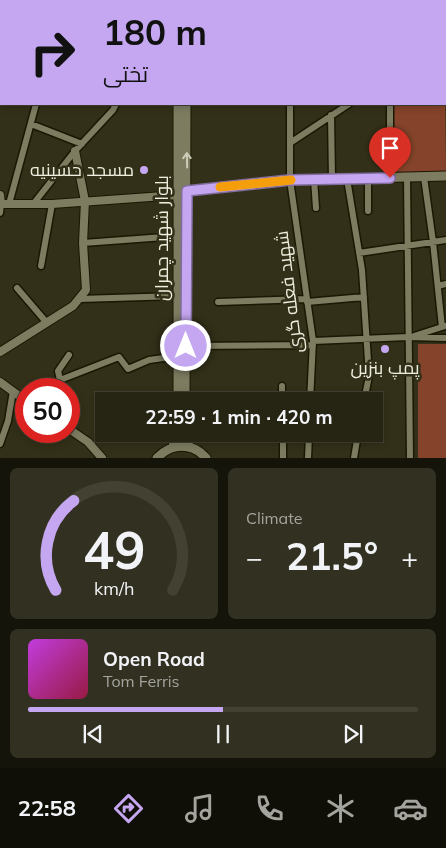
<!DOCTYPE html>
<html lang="en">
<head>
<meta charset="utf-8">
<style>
  :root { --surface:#262412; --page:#323020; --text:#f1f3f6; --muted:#a4a49f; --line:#424132; --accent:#c5a7f1 }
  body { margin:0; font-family:Mulish,Cairo,sans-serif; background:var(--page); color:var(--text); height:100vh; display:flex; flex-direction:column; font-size:19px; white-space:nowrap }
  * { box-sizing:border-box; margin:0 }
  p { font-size:16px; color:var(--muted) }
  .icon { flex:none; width:28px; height:28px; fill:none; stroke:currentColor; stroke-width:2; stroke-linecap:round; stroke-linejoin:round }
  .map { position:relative; height:458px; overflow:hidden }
  .sheet { display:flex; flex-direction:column; gap:10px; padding:10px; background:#15140a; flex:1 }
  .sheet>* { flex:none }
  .hud { position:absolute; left:0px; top:0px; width:446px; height:105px; box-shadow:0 2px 8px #0003,0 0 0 1px var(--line); background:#c5a7f1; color:#111; overflow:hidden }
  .speed { position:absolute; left:15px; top:378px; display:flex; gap:10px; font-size:25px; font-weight:700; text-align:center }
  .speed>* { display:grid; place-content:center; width:65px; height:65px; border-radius:50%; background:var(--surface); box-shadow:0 2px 8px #0003,0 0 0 1px var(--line); line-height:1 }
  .speed .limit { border:8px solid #d22; background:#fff; color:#111 }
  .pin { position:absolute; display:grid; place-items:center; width:42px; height:42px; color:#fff; margin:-51px -21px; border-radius:50% 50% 50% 0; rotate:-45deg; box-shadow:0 0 5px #0007 }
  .pin .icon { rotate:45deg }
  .me { position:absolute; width:55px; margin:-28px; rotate:0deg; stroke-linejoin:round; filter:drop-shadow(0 0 4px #0008) }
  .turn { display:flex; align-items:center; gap:18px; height:105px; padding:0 20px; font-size:22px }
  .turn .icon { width:65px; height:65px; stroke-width:2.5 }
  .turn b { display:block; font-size:35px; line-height:42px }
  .big { font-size:38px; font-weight:700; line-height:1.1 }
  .sheet .tile { flex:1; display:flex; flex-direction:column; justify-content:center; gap:8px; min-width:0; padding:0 18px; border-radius:8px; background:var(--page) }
  .sheet .dial { align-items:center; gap:0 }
  .dial svg { height:130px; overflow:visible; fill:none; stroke:var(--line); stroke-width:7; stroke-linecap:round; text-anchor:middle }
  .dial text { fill:var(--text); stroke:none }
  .song { display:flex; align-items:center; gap:15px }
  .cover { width:60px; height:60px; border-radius:8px; background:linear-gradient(135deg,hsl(290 70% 55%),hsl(340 70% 35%)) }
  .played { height:5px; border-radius:2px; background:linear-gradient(90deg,var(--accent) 50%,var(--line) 50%) }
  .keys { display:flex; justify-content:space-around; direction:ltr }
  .heat { display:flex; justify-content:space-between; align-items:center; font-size:28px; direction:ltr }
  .sheet .tiles { flex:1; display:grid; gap:10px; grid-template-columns:1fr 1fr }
  .tile:last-child { grid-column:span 2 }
  .trip { position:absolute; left:95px; top:392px; width:288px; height:50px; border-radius:0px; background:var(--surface); box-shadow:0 2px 8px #0003,0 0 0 1px var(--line); font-weight:700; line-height:50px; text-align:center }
  .tabs { display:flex; height:80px; justify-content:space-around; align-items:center; background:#0f0e07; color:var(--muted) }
  .tabs .icon { width:35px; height:35px }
  .tabs .selected { color:var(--accent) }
  .tabs b { font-size:22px; color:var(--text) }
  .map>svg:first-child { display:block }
  .park { fill:#84432a }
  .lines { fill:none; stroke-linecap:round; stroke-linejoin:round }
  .minor-casing { stroke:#1a1802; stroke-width:9 }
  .tertiary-casing { stroke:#1a1802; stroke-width:10 }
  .secondary-casing { stroke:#1a1802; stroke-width:11 }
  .minor { stroke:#7d7c61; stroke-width:6 }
  .tertiary { stroke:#7d7c61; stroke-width:8 }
  .secondary { stroke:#7d7c61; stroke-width:9 }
  .oneway { stroke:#ccccb9 }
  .route-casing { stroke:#806d9d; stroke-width:12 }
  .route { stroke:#c5a7f1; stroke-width:9 }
  .slow { stroke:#f59e0b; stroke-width:9 }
  .poi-dot { fill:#c5a7f1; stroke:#323018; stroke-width:2 }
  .labels { text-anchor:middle; stroke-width:5; stroke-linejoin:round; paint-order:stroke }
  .poi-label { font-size:18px; fill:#eeeedf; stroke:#323018; text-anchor:end }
  .street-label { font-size:18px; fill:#eeeedf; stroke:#323018 }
</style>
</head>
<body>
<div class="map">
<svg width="446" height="458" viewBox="0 0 446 458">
  <rect width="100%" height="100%" fill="#323018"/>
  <path class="park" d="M445 77 446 171 392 173 390 104H445Z
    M418 344H446V458H418Z"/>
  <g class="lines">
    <g class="minor-casing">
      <path id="minor" d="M119 0 122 1
        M266 0 268 1
        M334 0 335 1
        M384 0V1
        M8 1 13 0
        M161 1 163 0
        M291 1V0
        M0 4 1 3
        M445 42H446
        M0 51H1
        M290 104V180L313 341 310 401
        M390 104V178
        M331 115 332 179
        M31 124 82 144
        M290 143 349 104
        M407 177 410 458
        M424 177 433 242 442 327
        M314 179 316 208
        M347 179 362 270 369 376 364 401
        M0 203 1 204 0 213
        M34 203 75 151 113 110 116 104
        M9 204 36 104
        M368 211V178
        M83 243 178 236
        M359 253 446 240
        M41 266 52 204
        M438 286 446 284
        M17 288 47 323
        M79 299 178 296
        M218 302 307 299
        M307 302 364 297
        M414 336 445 326
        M313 341 408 337 446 338
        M186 346 313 345
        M60 380 119 357 128 369 149 360 178 356
        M282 386V401
        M62 389 58 371 69 355
        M283 434V458
        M0 444 8 421 13 391
        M308 458 309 434
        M354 458 358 434"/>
    </g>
    <g class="tertiary-casing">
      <path id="tertiary" d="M0 195 1 204H52L178 195
        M0 352 73 306 86 290 83 243 85 201 75 151
        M0 382 26 401
        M69 429 88 442 102 458"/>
    </g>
    <g class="secondary-casing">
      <path id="secondary" d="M178 0V1
        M186 0V1
        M178 104V401
        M183 193 187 191 290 180 446 176
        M185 401 186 104
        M186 434 189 447
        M173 447 176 434
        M157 458C171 443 192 442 206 458"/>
    </g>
    <use href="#minor" class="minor"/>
    <use href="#tertiary" class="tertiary"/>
    <use href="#secondary" class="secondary"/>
  </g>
  <defs><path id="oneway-shaft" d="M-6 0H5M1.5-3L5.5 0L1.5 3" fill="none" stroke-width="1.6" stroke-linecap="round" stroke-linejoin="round" transform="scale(1.25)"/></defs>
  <use class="oneway" href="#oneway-shaft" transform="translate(187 160) rotate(-91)"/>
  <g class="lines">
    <g class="route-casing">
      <path id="route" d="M186 346 187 191 290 180 390 178"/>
    </g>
    <use href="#route" class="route"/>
    <path class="slow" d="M220 187 291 180"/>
  </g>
  <g class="poi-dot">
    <circle cx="144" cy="170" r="5"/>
    <circle cx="385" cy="349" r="5"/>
  </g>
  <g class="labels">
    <g class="poi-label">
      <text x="134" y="176">مسجد حسینیه</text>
      <text x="385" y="374" text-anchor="middle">پمپ بنزین</text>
    </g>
    <g class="street-label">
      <text transform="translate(162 238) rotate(-90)" y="6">بلوار شهید چمران</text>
      <text transform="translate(289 292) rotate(-97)" y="6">شهید فعله گری</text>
    </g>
  </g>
</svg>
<div class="speed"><div class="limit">50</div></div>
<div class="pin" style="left:390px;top:178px;background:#d93025"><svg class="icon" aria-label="arrive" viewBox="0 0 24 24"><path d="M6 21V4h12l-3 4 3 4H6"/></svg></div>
<svg class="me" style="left:186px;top:346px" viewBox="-20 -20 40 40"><circle r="17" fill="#c5a7f1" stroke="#fff" stroke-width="3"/><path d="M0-11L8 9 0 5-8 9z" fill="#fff"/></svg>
<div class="trip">22:59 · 1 min · 420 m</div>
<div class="hud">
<div class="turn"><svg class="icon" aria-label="right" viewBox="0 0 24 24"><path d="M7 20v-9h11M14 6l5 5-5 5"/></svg><div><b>180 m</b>تختی</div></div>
</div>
</div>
<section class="sheet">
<div class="tiles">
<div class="tile dial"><svg viewBox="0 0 100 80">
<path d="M14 69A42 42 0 1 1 86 69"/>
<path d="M14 69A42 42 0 0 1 25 14" stroke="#c5a7f1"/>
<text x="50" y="56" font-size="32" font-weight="700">49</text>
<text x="50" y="72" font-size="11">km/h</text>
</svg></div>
<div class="tile"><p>Climate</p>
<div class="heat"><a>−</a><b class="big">21.5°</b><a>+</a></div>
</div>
<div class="tile">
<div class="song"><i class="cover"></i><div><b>Open Road</b><p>Tom Ferris</p></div></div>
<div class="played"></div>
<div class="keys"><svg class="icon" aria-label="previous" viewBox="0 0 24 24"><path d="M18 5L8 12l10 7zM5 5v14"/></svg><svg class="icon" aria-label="pause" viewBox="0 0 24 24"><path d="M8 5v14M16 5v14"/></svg><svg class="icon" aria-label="next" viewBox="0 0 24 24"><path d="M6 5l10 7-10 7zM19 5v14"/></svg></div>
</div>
</div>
</section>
<nav class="tabs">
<b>22:58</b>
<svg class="icon selected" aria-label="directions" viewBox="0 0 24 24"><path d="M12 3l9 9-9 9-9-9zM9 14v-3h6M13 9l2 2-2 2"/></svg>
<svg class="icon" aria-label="music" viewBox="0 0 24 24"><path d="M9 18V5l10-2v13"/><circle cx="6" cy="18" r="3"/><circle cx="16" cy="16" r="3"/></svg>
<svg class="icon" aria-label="phone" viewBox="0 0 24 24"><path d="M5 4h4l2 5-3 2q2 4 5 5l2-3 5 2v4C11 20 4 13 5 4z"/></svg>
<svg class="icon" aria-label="climate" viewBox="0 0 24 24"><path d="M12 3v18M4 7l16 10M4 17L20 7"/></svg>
<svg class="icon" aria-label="car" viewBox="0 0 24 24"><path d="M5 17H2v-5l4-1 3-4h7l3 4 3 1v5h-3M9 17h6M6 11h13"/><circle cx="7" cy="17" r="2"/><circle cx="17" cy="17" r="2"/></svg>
</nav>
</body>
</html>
